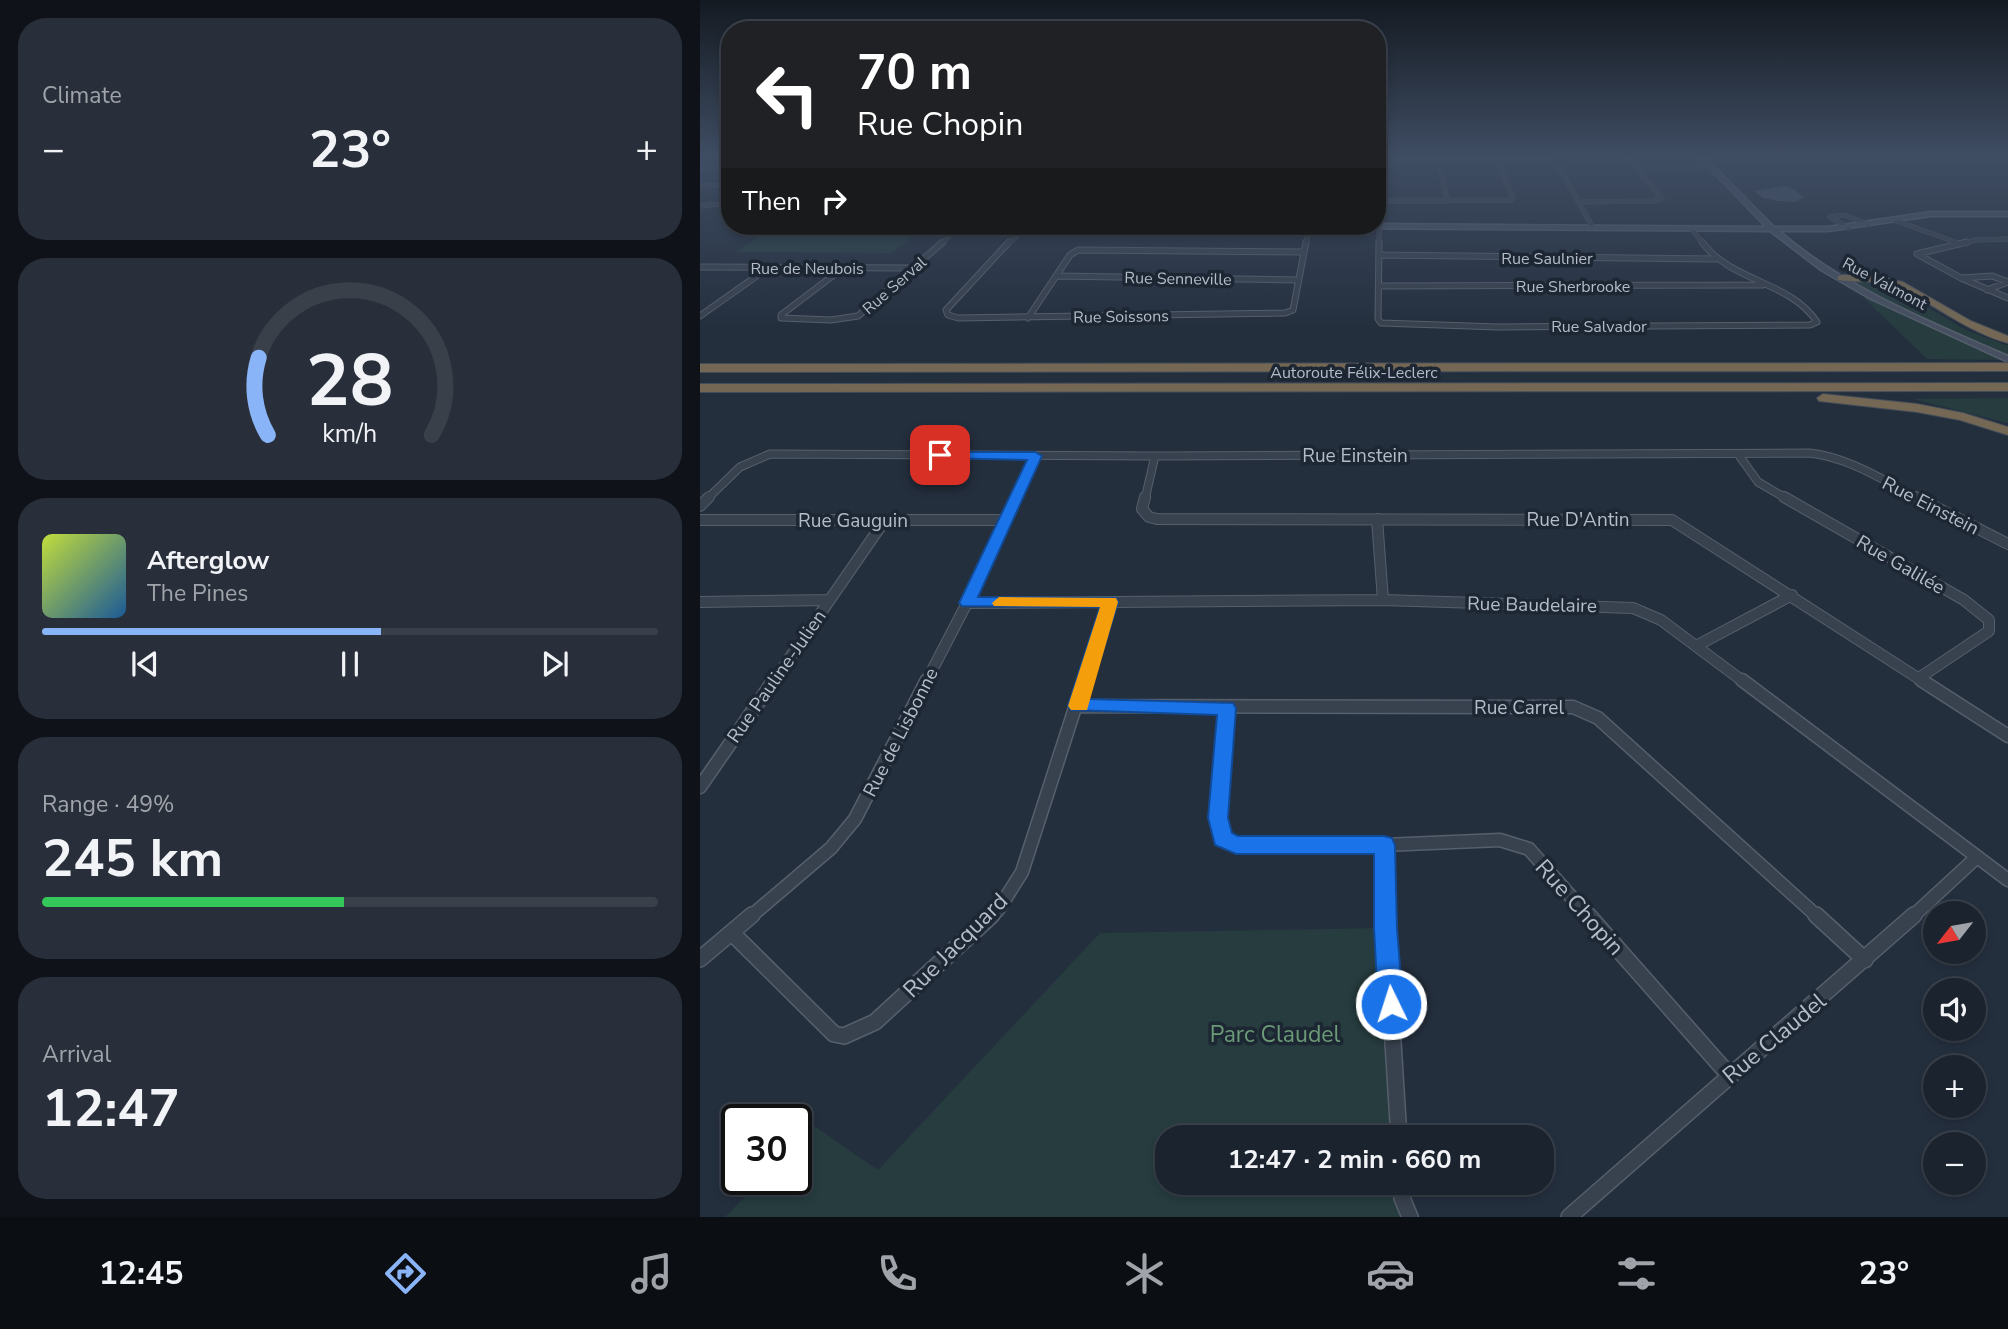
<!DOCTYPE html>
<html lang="en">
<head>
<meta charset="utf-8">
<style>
  :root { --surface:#1b232e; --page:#282f3a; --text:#f1f3f6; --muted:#a0a4aa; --line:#39404a; --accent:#8ab4f8 }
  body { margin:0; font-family:"Nunito Sans",sans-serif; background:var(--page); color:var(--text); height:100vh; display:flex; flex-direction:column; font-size:26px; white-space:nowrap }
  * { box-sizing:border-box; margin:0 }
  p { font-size:23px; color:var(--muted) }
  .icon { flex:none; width:38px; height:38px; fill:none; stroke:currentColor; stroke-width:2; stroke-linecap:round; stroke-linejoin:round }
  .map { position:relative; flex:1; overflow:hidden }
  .side { display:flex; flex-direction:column; gap:18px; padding:18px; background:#0f1319; width:700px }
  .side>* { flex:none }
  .top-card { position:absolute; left:21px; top:21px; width:665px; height:214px; border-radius:28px; box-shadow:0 4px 10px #0003,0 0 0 2px var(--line); background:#202124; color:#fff; overflow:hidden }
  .needle { width:46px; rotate:239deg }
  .controls { position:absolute; left:1223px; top:901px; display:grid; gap:14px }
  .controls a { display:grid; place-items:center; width:63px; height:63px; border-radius:50%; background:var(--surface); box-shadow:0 4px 10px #0003,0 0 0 2px var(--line); font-size:35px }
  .speed { position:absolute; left:21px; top:1104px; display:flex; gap:14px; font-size:35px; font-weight:700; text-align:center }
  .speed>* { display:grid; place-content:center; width:91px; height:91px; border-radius:50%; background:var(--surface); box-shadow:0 4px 10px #0003,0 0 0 2px var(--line); line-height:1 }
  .speed .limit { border:4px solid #111; border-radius:10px; background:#fff; color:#111 }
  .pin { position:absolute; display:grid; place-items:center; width:60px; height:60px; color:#fff; margin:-30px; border-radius:14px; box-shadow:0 4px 10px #0006 }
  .me { position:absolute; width:77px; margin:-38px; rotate:356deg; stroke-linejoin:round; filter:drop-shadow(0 0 5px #0008) }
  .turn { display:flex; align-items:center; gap:24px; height:147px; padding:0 21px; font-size:32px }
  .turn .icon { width:91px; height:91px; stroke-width:2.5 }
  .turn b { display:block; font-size:49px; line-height:60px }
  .then { display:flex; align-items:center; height:66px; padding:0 21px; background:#0003; gap:14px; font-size:26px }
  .big { font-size:52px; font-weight:700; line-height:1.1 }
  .side .tile { flex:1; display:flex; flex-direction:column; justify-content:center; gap:10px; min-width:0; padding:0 24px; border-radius:28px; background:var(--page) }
  .side .dial { align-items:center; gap:0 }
  .dial svg { height:182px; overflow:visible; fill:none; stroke:var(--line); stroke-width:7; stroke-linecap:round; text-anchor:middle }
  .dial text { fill:var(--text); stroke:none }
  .song { display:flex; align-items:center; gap:21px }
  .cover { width:84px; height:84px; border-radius:10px; background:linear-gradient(135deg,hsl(70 70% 55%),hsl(210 70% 35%)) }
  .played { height:7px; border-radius:4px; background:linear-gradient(90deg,var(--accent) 55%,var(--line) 55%) }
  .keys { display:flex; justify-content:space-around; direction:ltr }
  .heat { display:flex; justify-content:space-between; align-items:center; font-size:38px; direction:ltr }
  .charge { height:10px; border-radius:5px; background:linear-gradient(90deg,#34c759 49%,var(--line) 0) }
  .trip { position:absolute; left:455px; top:1125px; width:399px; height:70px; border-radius:28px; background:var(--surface); box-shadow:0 4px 10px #0003,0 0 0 2px var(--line); font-weight:700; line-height:70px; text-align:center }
  .dock { display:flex; height:112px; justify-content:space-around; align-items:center; background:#0b0e12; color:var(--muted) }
  .dock .icon { width:49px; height:49px }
  .dock .on { color:var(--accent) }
  .dock b { font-size:32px; color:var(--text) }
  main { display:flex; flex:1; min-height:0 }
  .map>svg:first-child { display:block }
  .green { fill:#263c3f }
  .building { fill:#455162 }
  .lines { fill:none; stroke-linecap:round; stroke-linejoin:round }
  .street-far5-casing { stroke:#565f6c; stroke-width:5 }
  .street-far4-casing { stroke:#565f6c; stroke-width:7 }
  .street-far3-casing { stroke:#565f6c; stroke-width:9 }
  .street-far2-casing { stroke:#565f6c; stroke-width:12 }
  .street-far1-casing { stroke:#565f6c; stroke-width:15 }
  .street-casing { stroke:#565f6c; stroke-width:18 }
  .secondary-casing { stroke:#565f6c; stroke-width:3 }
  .highway-casing { stroke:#434c59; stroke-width:2 }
  .street-far5 { stroke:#38414e; stroke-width:4.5 }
  .street-far4 { stroke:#38414e; stroke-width:5 }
  .street-far3 { stroke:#38414e; stroke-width:7 }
  .street-far2 { stroke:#38414e; stroke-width:10 }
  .street-far1 { stroke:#38414e; stroke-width:12 }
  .street { stroke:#38414e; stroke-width:15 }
  .secondary { fill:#465061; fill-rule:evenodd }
  .highway { fill:#746855; fill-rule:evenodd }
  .route { fill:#1a73e8; stroke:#114b97; stroke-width:2 }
  .slow { fill:#f59e0b }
  .labels { text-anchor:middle; stroke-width:7; stroke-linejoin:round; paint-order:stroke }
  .far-street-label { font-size:16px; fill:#b4bcc9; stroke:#1d2633 }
  .street-label { font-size:19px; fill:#b4bcc9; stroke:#1d2633 }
  .near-street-label { font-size:23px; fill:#b4bcc9; stroke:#1d2633 }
  .near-park-label { font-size:23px; fill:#6b9a76; stroke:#1d2633 }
</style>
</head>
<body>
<main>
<section class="side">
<div class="tile"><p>Climate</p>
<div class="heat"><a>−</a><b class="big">23°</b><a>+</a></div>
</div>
<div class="tile dial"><svg viewBox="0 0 100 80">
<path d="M14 69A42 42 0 1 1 86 69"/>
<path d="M14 69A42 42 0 0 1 10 35" stroke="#8ab4f8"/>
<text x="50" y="56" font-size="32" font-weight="700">28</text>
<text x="50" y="72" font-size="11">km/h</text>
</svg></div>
<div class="tile">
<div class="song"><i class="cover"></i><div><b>Afterglow</b><p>The Pines</p></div></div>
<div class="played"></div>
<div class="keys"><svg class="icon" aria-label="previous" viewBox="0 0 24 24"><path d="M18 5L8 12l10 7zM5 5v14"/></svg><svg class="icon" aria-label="pause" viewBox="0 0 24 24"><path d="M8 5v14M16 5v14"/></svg><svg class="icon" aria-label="next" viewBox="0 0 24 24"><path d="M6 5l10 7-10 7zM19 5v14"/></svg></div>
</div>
<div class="tile"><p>Range · 49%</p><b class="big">245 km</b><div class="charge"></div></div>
<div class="tile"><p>Arrival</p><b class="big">12:47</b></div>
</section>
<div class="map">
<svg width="1308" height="1217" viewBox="0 0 1308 1217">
  <rect width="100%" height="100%" fill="#242f3e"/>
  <path class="green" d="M75 226H226L192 253 36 252Z
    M1157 281 1197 289 1266 330 1308 346V360L1227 359 1165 299Z
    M1308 398V423L1213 399Z
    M685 928 699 1137 467 1138V1183H701L710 1217H25L62 1180H96V1144L114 1126 178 1170 400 933Z"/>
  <path class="building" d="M1084 186 1092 188 1104 197 1095 202 1079 201 1063 198 1054 191Z"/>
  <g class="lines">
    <g class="street-far5-casing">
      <path id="street-far5" d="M680 161 851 160 857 163 893 228
        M739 161 747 201
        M934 166 1011 167
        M0 168H30
        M0 186 28 185
        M680 201 811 200 813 198 797 161
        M879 202 955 201 962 198 926 156
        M0 206 30 203
        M1194 220 1258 243
        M1149 228 1130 217 1144 215 1168 224
        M992 229 1003 244
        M241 244 261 226
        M308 244 328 226
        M606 244 609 226
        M679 244 681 156
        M1260 244 1276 240 1308 239"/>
    </g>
    <g class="street-far4-casing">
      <path id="street-far4" d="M309 242 246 310 248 315 258 318 585 313 593 310 606 242
        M679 242 678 319 681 323 798 327 1110 325 1117 322C1090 281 1031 282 1002 242
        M1267 242 1217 254 1261 278 1308 298
        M679 255 1016 259
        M0 267 213 268
        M143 268 81 315V318L131 320 158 316 243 242
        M356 276 599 280
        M1262 278 1292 276 1308 282 1287 290
        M679 286 1063 285
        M0 316 68 268
        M328 318 370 255 378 250 604 252"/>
    </g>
    <g class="street-far3-casing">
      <path id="street-far3" d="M1038 454 1058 482 1087 499
        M7 499 40 467 70 454 455 456 1109 453C1149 457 1184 481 1220 499
        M315 499 335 456
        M445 499 455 456"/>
    </g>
    <g class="street-far2-casing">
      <path id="street-far2" d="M445 497 442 509 449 517 457 519 972 520 1224 682
        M1084 497 1264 600 1289 620V631L1219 678
        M1216 497 1308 544
        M0 506 9 497
        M677 519 683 600
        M0 520H306
        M0 602 129 600
        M267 603 683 600 933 608 961 620 1044 682
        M996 646 1092 595
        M73 682 185 520
        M226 682 267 603 316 497
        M384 682 410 602"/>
    </g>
    <g class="street-far1-casing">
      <path id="street-far1" d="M1042 680 1308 880
        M1221 680 1308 736
        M377 706 873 707 898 718 1118 917
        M527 708 518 819 523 839 536 845H684L800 840 829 849 889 917
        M0 787 74 680
        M684 845 685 917
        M50 917 131 848 155 819 227 680
        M290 917 298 910 322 872 384 680
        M1212 917 1277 857"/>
    </g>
    <g class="street-casing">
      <path id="street" d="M685 915 699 1138
        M888 915 1029 1075
        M1116 915 1165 960
        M32 933 134 1034 144 1036 175 1022 292 915
        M0 959 52 915
        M701 1183 702 1198 710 1217
        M869 1217 1214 915"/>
    </g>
    <g class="secondary-casing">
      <path id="secondary" d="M998 156H1004L1074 227H1128L1231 212H1308V216H1231L1128 231H1079C1145 288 1228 321 1308 356V362L1171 299 1121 270 1070 231 626 228 623 226 677 224 1066 227Z"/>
    </g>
    <g class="highway-casing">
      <path id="highway" d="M1142 275H1172L1203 282 1271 321 1308 336V343C1267 332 1235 304 1197 287 1178 279 1158 283 1138 280V276Z
        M1308 363V371L0 372V364Z
        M1308 383V391L0 392V384Z
        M1123 394 1217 404 1263 413 1308 427V435L1260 420 1217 412 1119 401 1117 398Z"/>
    </g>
    <use href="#street-far5" class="street-far5"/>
    <use href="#street-far4" class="street-far4"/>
    <use href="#street-far3" class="street-far3"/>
    <use href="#street-far2" class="street-far2"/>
    <use href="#street-far1" class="street-far1"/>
    <use href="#street" class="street"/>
    <use href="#secondary" class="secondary"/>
    <use href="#highway" class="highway"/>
  </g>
  <linearGradient id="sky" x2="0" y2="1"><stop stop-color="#141a22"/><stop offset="0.48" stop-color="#3f4d63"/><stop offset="1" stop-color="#3f4d63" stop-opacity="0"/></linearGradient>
  <rect width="1308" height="326" fill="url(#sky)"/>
  <path class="route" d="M240 452H335L342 456 278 597 416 598 418 602 388 699 533 703 536 708 528 818 532 833 538 836H684L692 838 695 845 697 928 703 1004 699 1013 691 1017 682 1013 678 1004 674 928V854H536L515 845 508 818 517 715 371 710 368 706 400 607 262 606 259 603 327 460 236 458 234 455Z"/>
  <path class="slow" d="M299 597 416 598 418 602 387 710H371L368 706 400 607 294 606 292 603Z"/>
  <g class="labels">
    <g class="far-street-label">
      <text x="847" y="264">Rue Saulnier</text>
      <text x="107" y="274">Rue de Neubois</text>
      <text transform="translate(478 278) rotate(1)" y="6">Rue Senneville</text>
      <text transform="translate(1185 283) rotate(28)" y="6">Rue Valmont</text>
      <text transform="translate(194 285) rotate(-41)" y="6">Rue Serval</text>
      <text x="873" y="292">Rue Sherbrooke</text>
      <text transform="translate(421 316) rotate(-1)" y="6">Rue Soissons</text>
      <text x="899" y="332">Rue Salvador</text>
      <text x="654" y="378">Autoroute Félix-Leclerc</text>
    </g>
    <g class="street-label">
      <text x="655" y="462">Rue Einstein</text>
      <text transform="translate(1231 505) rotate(27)" y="7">Rue Einstein</text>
      <text x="878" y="526">Rue D'Antin</text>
      <text x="153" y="527">Rue Gauguin</text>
      <text transform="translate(1201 564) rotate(30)" y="7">Rue Galilée</text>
      <text transform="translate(832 604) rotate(1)" y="7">Rue Baudelaire</text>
      <text transform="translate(76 676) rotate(-55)" y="7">Rue Pauline-Julien</text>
      <text x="819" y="714">Rue Carrel</text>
      <text transform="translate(200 732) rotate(-63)" y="7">Rue de Lisbonne</text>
    </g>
    <g class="near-street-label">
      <text transform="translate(880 907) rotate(48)" y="8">Rue Chopin</text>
      <text transform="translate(255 945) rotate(-45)" y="8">Rue Jacquard</text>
      <text transform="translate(1074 1038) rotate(-40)" y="8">Rue Claudel</text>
    </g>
    <g class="near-park-label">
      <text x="575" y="1042">Parc Claudel</text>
    </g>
  </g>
</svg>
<div class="controls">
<a><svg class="needle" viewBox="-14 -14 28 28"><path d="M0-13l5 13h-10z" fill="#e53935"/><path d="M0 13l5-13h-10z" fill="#a0a4aa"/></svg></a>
<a><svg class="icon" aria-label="sound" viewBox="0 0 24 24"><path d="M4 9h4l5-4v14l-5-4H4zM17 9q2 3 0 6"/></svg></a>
<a>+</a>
<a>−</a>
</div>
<div class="speed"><div class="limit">30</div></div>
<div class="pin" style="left:240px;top:455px;background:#d93025"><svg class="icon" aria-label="arrive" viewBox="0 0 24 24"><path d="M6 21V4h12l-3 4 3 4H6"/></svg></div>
<svg class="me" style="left:691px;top:1004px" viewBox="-20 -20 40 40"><circle r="17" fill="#1a73e8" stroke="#fff" stroke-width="3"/><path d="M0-11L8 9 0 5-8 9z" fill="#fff"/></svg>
<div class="trip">12:47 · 2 min · 660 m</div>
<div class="top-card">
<div class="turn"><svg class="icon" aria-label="left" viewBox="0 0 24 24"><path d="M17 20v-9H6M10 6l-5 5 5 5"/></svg><div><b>70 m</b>Rue Chopin</div></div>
<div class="then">Then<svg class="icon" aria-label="right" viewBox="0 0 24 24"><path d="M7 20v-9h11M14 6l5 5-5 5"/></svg></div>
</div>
</div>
</main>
<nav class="dock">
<b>12:45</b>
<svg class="icon on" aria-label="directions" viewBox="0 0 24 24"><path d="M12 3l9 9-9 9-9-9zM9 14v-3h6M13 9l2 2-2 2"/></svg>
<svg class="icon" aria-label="music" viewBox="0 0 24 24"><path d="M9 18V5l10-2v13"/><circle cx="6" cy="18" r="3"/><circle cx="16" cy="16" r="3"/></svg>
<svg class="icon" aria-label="phone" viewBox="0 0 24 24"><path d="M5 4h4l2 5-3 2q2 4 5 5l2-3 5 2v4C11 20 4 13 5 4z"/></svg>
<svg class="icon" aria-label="climate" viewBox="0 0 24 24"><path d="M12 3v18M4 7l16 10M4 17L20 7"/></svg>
<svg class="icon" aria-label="car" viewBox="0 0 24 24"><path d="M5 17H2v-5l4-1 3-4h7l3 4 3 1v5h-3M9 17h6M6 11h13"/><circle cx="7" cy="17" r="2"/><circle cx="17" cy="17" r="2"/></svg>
<svg class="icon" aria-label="filters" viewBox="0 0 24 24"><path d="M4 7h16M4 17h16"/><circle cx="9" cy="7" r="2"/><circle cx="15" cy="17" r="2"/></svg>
<b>23°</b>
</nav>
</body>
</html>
